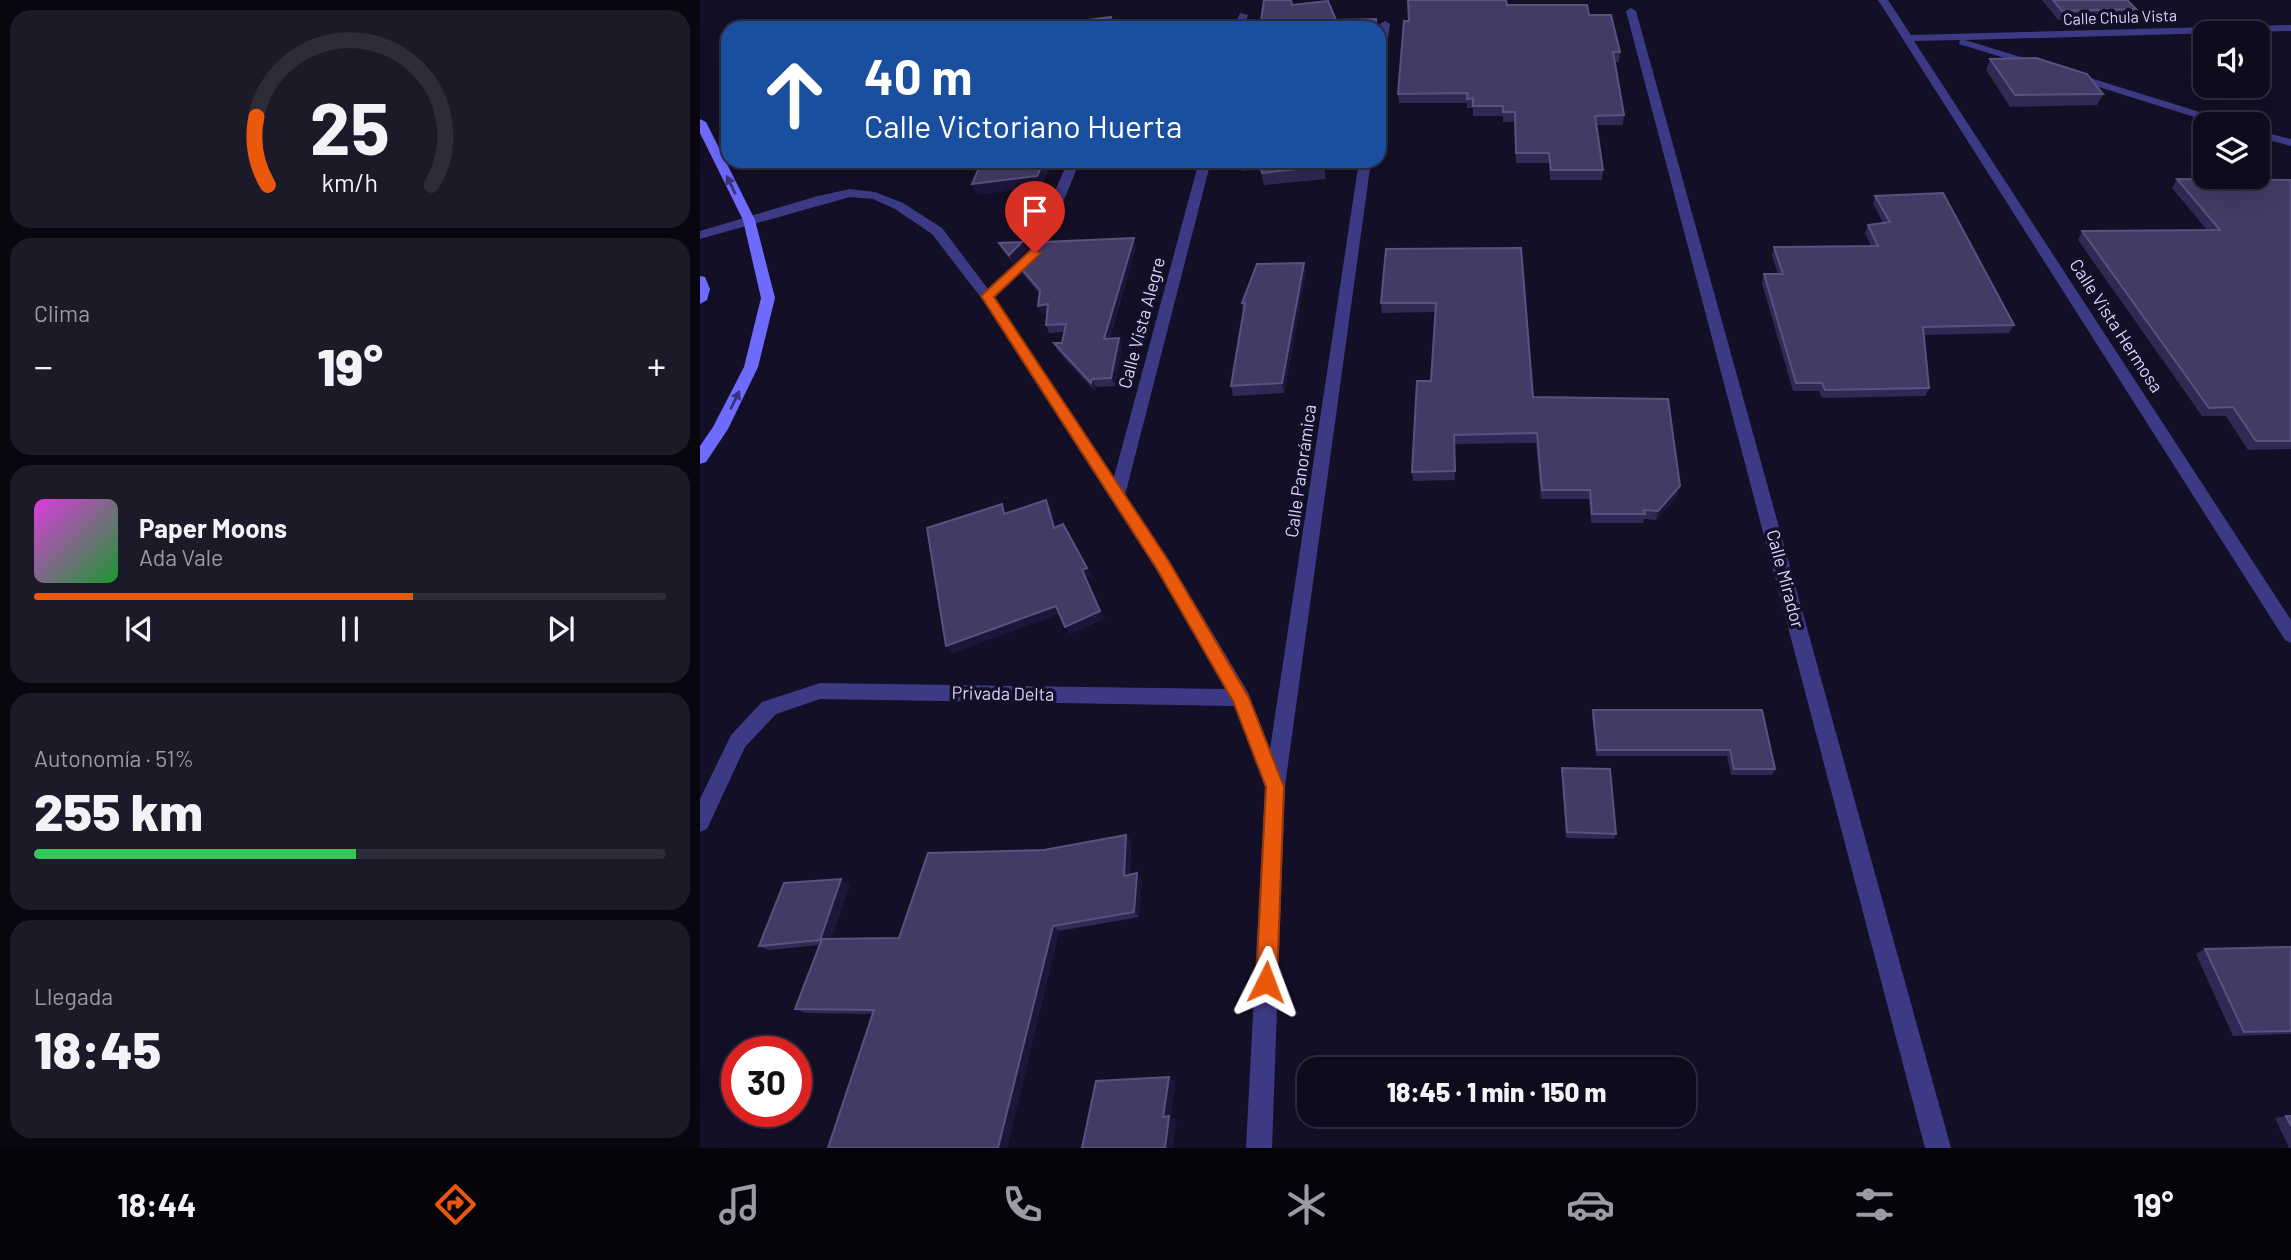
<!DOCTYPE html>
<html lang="es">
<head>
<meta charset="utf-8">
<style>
  :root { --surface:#0e0b1c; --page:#1c1929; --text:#f1f3f6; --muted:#9b9ba3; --line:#2e2b3b; --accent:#ea580c }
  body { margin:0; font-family:Barlow,sans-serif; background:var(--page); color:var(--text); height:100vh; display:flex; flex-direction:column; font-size:26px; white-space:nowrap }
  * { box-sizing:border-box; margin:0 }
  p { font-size:23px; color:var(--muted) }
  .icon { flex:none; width:38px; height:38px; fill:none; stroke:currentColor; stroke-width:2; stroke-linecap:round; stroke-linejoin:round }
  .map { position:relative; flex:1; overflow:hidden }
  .side { display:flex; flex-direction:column; gap:10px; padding:10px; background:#08060f; width:700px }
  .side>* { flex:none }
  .top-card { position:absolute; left:21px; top:21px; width:665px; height:147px; border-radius:21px; box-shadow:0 7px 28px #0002,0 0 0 2px var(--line); background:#1a4fa0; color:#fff; overflow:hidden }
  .tools { position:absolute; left:1493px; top:21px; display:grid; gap:14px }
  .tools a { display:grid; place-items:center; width:77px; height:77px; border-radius:14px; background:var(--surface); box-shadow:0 7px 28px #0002,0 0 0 2px var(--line); font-size:35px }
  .speed { position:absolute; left:21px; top:1036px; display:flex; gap:14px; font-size:35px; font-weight:700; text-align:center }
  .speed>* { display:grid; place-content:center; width:91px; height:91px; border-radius:50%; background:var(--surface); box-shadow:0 7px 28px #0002,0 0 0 2px var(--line); line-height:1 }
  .speed .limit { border:10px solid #d22; background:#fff; color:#111 }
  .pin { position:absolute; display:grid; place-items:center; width:60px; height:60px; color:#fff; margin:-72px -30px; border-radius:50% 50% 50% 0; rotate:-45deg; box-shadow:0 0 7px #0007 }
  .pin .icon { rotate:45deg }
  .me { position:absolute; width:77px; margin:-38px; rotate:3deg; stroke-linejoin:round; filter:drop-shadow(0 0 5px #0008) }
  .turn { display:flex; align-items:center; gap:24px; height:147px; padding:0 28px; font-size:32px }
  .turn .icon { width:91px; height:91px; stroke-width:2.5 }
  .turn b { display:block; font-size:49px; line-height:60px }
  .big { font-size:52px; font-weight:800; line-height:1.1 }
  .side .tile { flex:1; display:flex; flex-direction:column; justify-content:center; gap:10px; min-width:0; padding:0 24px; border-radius:21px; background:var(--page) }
  .side .dial { align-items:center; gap:0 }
  .dial svg { height:182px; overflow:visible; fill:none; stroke:var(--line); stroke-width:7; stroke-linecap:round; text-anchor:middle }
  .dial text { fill:var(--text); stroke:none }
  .song { display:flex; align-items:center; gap:21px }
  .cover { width:84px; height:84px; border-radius:10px; background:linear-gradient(135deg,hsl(300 70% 55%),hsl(130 70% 35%)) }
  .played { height:7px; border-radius:4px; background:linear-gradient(90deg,var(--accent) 60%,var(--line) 60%) }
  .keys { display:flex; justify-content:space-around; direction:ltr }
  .heat { display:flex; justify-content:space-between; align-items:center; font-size:38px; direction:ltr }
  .charge { height:10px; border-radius:5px; background:linear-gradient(90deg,#34c759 51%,var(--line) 0) }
  .trip { position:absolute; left:597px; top:1057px; width:399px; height:70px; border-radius:21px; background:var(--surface); box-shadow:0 7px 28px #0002,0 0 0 2px var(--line); font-weight:800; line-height:70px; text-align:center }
  .menu { display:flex; height:112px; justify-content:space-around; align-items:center; background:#06040b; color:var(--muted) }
  .menu .icon { width:49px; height:49px }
  .menu .active { color:var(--accent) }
  .menu b { font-size:32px; color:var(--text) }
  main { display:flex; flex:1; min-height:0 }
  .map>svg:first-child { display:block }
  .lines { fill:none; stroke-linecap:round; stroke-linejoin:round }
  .street { fill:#3d3a85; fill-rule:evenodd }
  .secondary { fill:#6f6bff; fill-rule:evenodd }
  .wall { fill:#312854 }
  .shaded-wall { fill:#1d163a }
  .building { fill:#433a66; stroke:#5a527e; stroke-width:2 }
  .oneway { fill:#38347d }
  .route { fill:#ea580c; stroke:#983908; stroke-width:2 }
  .labels { text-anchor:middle; stroke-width:7; stroke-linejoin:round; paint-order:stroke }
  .far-street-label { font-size:16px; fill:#d9d4ff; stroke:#130f26 }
  .street-label { font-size:18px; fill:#d9d4ff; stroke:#130f26 }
</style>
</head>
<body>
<main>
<section class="side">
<div class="tile dial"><svg viewBox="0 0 100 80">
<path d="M14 69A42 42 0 1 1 86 69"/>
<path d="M14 69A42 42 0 0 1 9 39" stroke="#ea580c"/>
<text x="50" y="56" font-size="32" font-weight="700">25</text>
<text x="50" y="72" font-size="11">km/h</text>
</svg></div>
<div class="tile"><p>Clima</p>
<div class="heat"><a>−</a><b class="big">19°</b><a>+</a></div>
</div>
<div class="tile">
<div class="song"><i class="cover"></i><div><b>Paper Moons</b><p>Ada Vale</p></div></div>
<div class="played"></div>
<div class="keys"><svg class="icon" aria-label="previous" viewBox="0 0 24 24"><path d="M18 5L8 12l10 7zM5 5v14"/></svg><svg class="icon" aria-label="pause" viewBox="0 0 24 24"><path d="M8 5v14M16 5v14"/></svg><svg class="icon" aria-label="next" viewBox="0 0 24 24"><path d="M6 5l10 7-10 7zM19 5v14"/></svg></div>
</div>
<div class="tile"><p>Autonomía · 51%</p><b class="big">255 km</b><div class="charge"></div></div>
<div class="tile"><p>Llegada</p><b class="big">18:45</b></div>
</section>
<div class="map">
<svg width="1591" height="1148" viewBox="0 0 1591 1148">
  <rect width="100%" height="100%" fill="#130f26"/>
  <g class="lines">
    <path class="street" d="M1178 0H1188L1211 35 1591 25V31L1265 40 1341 63V67L1337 68 1259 44 1260 40 1214 41 1591 620V643L1585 640Z
      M931 8 936 11 1251 1148H1225L926 11Z
      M540 13 548 15 544 28H534Z
      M685 21 690 24 684 66 679 69 680 24Z
      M1374 73 1532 122 1534 124H1517L1370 78 1369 76Z
      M1558 131 1591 139V146L1558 137Z
      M368 161H380L342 253 294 298 414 477 499 161H511L425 495 468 559 548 692 570 749 659 161H671L585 786 572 1148H546L565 787 535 706 120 699 76 714 45 747 7 829 0 832V799L31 735 62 702 120 683 526 689 456 569 282 299 232 234 195 209 173 199 150 197 0 239V231L118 196 150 189 175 192 203 203 242 228 288 289 329 251Z"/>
    <path class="secondary" d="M0 119 6 122 55 220 75 298 58 367 28 429 6 462 0 464V446L13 427 44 367 61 298 43 220 0 133Z
      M0 276 5 277 10 289 7 300 0 304Z"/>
  </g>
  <path class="wall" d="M1342 0H1427L1436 9 1431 18 1358 20Z
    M807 5 889 15 920 52 919 62H915L924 115 923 125H896L903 170 902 180H850L849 163H816L814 122H803V116H773V108H767V103H699L698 94 709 21Z
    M1290 59 1403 94 1397 105 1310 107 1286 70Z
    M540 161H623L626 179 564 185 560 169 542 171Z
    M1477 179 1591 180V449L1548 450 1526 416H1502L1378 240 1382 231 1507 230 1472 188Z
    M1175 196 1314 325 1309 333 1224 335 1229 388 1225 396 1122 398 1119 391H1093L1062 283 1064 274H1078L1072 255 1074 247 1171 246 1165 233 1168 225 1183 223 1173 204Z
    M322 242 326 250 313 263 303 251 299 243Z
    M436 246 410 338H419L422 345 415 386 396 387 395 391 358 351 354 343H362L364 332 349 333 346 325 347 313 342 314 338 306 339 293 323 274 319 266Z
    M686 249 833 397 978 495 956 520 944 519 943 523H891L889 499H841L836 443 754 444 755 480 713 481 712 472 731 381 735 312 682 313 681 303Z
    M604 263 606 273 584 393 533 396 531 386 543 311 542 303Z
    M893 710H1062L1075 769 1072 775H1031L1027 756H896L892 716Z
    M862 768 916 834 914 839 866 838 862 774Z
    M426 835 431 841 430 875 442 879 439 917 359 931 307 1148H128L173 1014 105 1013 95 1009 120 945 69 950 59 946 150 884 131 939 199 938 344 850Z
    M1591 947V1034L1533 1036 1496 954 1505 949Z
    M1586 1116H1591V1148H1589L1575 1118Z"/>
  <path class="shaded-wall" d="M411 17 414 27 407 26Z
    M344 161H353L341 187 277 195 272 184Z
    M434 238 436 246 407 347 404 339Z
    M322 242 326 250 313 263 309 255Z
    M604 263 606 273 584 393 582 383Z
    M348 304 351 312 342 314 338 306Z
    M419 338 422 345 415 386 411 378Z
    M392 379 396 387 395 391 391 383Z
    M980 486 978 495 956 520 958 511Z
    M346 500 351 508 358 536 354 528Z
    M363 524 392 576 386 578 405 619 370 634 365 627 382 570Z
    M356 606 360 614 253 653 246 646Z
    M426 835 431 841 429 881 424 876Z
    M437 873 442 879 439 917 434 912Z
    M141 879 150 884 129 944 120 940Z
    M353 926 359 931 307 1148H298Z
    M469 1077 476 1082 471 1117 477 1120 473 1148H465L463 1117Z"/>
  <path class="building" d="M564 0H591L592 5 628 1 636 20 676 19V28H479L478 23 561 21Z
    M708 0H806L807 5H887L889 15H911L920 52H913L924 115 895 116 903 170H851L849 153H816L815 112H803V106H773V98L767 99V93L698 94 704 21H709Z
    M1353 0H1427L1436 9 1362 11Z
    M411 17 407 26 477 25 476 28H361L364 23Z
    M1336 58 1387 74 1403 94 1315 95 1290 59Z
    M282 161H344L337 176 272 184Z
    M559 161H623L624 166 562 173Z
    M1477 179 1591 180V441H1556L1533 407 1509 408 1382 231 1520 230Z
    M1243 193 1314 325 1223 327 1229 388 1125 390 1122 383H1096L1064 274H1083L1074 247 1178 246 1168 225 1190 222 1175 196Z
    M434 238 404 339 419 338 411 378 392 379 391 383 354 343H362L366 324 346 325 348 304 338 306 340 290 319 266 343 242Z
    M322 242 309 255 299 243Z
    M821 248 833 397 968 399 980 486 958 511 944 510 945 514H892L890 490H842L837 433 754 435 755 471 712 472 717 381H731L736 303H681L686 249Z
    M604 263 582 383 531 386 545 303H542L557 264Z
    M346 500 354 528 363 524 387 568 382 570 400 611 365 627 356 606 246 646 227 528 302 504 304 514Z
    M893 710H1062L1075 769H1034L1030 750H897Z
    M862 768 910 769 916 834 867 832Z
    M426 835 424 876 437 873 434 912 353 926 298 1148H128L174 1010 95 1009 122 939 199 938 228 853 344 850Z
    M141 879 120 940 59 946 84 883Z
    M1591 947V1031L1544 1032 1505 949Z
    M469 1077 463 1117 469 1116 465 1148H382L396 1081Z
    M1586 1116H1591V1126Z"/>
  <defs><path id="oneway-solid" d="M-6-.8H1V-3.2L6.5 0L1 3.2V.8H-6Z" transform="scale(1.75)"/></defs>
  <g class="oneway">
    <use href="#oneway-solid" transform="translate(31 185) rotate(-116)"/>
    <use href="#oneway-solid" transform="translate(35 400) rotate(-64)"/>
  </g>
  <path class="route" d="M331 250 341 253 294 297 468 560 549 698 584 787 577 982 574 989 566 992 559 989 556 982 566 787 533 701 457 569 281 296Z"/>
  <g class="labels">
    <g class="far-street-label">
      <text transform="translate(1420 17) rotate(-2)" y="6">Calle Chula Vista</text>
    </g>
    <g class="street-label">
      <text transform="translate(442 323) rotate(-75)" y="6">Calle Vista Alegre</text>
      <text transform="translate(1416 326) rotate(57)" y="6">Calle Vista Hermosa</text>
      <text transform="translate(601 471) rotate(-82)" y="6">Calle Panorámica</text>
      <text transform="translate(1085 579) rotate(75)" y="6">Calle Mirador</text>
      <text transform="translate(303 694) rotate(1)" y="6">Privada Delta</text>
    </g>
  </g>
</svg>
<div class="tools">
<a><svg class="icon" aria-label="sound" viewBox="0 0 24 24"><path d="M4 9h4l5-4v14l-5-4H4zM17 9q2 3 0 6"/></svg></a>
<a><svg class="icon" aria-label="layers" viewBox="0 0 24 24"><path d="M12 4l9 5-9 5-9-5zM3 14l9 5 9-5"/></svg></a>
</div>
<div class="speed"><div class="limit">30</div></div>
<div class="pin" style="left:335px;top:253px;background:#d93025"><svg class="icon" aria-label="arrive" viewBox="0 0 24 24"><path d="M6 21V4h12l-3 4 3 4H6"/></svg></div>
<svg class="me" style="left:566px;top:982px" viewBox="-20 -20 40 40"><path d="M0-17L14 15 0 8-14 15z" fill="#ea580c" stroke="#fff" stroke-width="4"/></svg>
<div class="trip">18:45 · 1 min · 150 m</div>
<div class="top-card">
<div class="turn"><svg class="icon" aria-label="ahead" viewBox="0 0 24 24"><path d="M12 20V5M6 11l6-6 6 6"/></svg><div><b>40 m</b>Calle Victoriano Huerta</div></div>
</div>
</div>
</main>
<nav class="menu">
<b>18:44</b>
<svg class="icon active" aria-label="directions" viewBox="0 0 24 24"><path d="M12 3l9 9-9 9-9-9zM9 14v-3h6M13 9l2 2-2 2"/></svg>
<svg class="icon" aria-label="music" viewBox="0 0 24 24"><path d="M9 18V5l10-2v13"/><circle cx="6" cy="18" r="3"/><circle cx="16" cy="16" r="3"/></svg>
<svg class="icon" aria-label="phone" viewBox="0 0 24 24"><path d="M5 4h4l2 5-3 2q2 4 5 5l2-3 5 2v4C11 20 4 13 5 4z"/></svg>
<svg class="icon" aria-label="climate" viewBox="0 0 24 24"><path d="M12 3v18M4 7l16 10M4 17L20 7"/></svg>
<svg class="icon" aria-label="car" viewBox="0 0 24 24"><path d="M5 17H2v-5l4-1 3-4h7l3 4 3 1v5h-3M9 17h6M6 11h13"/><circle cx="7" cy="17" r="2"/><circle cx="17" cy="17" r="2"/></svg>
<svg class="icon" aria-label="filters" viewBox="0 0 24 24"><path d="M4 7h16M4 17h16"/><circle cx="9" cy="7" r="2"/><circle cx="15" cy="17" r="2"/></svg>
<b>19°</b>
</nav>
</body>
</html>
